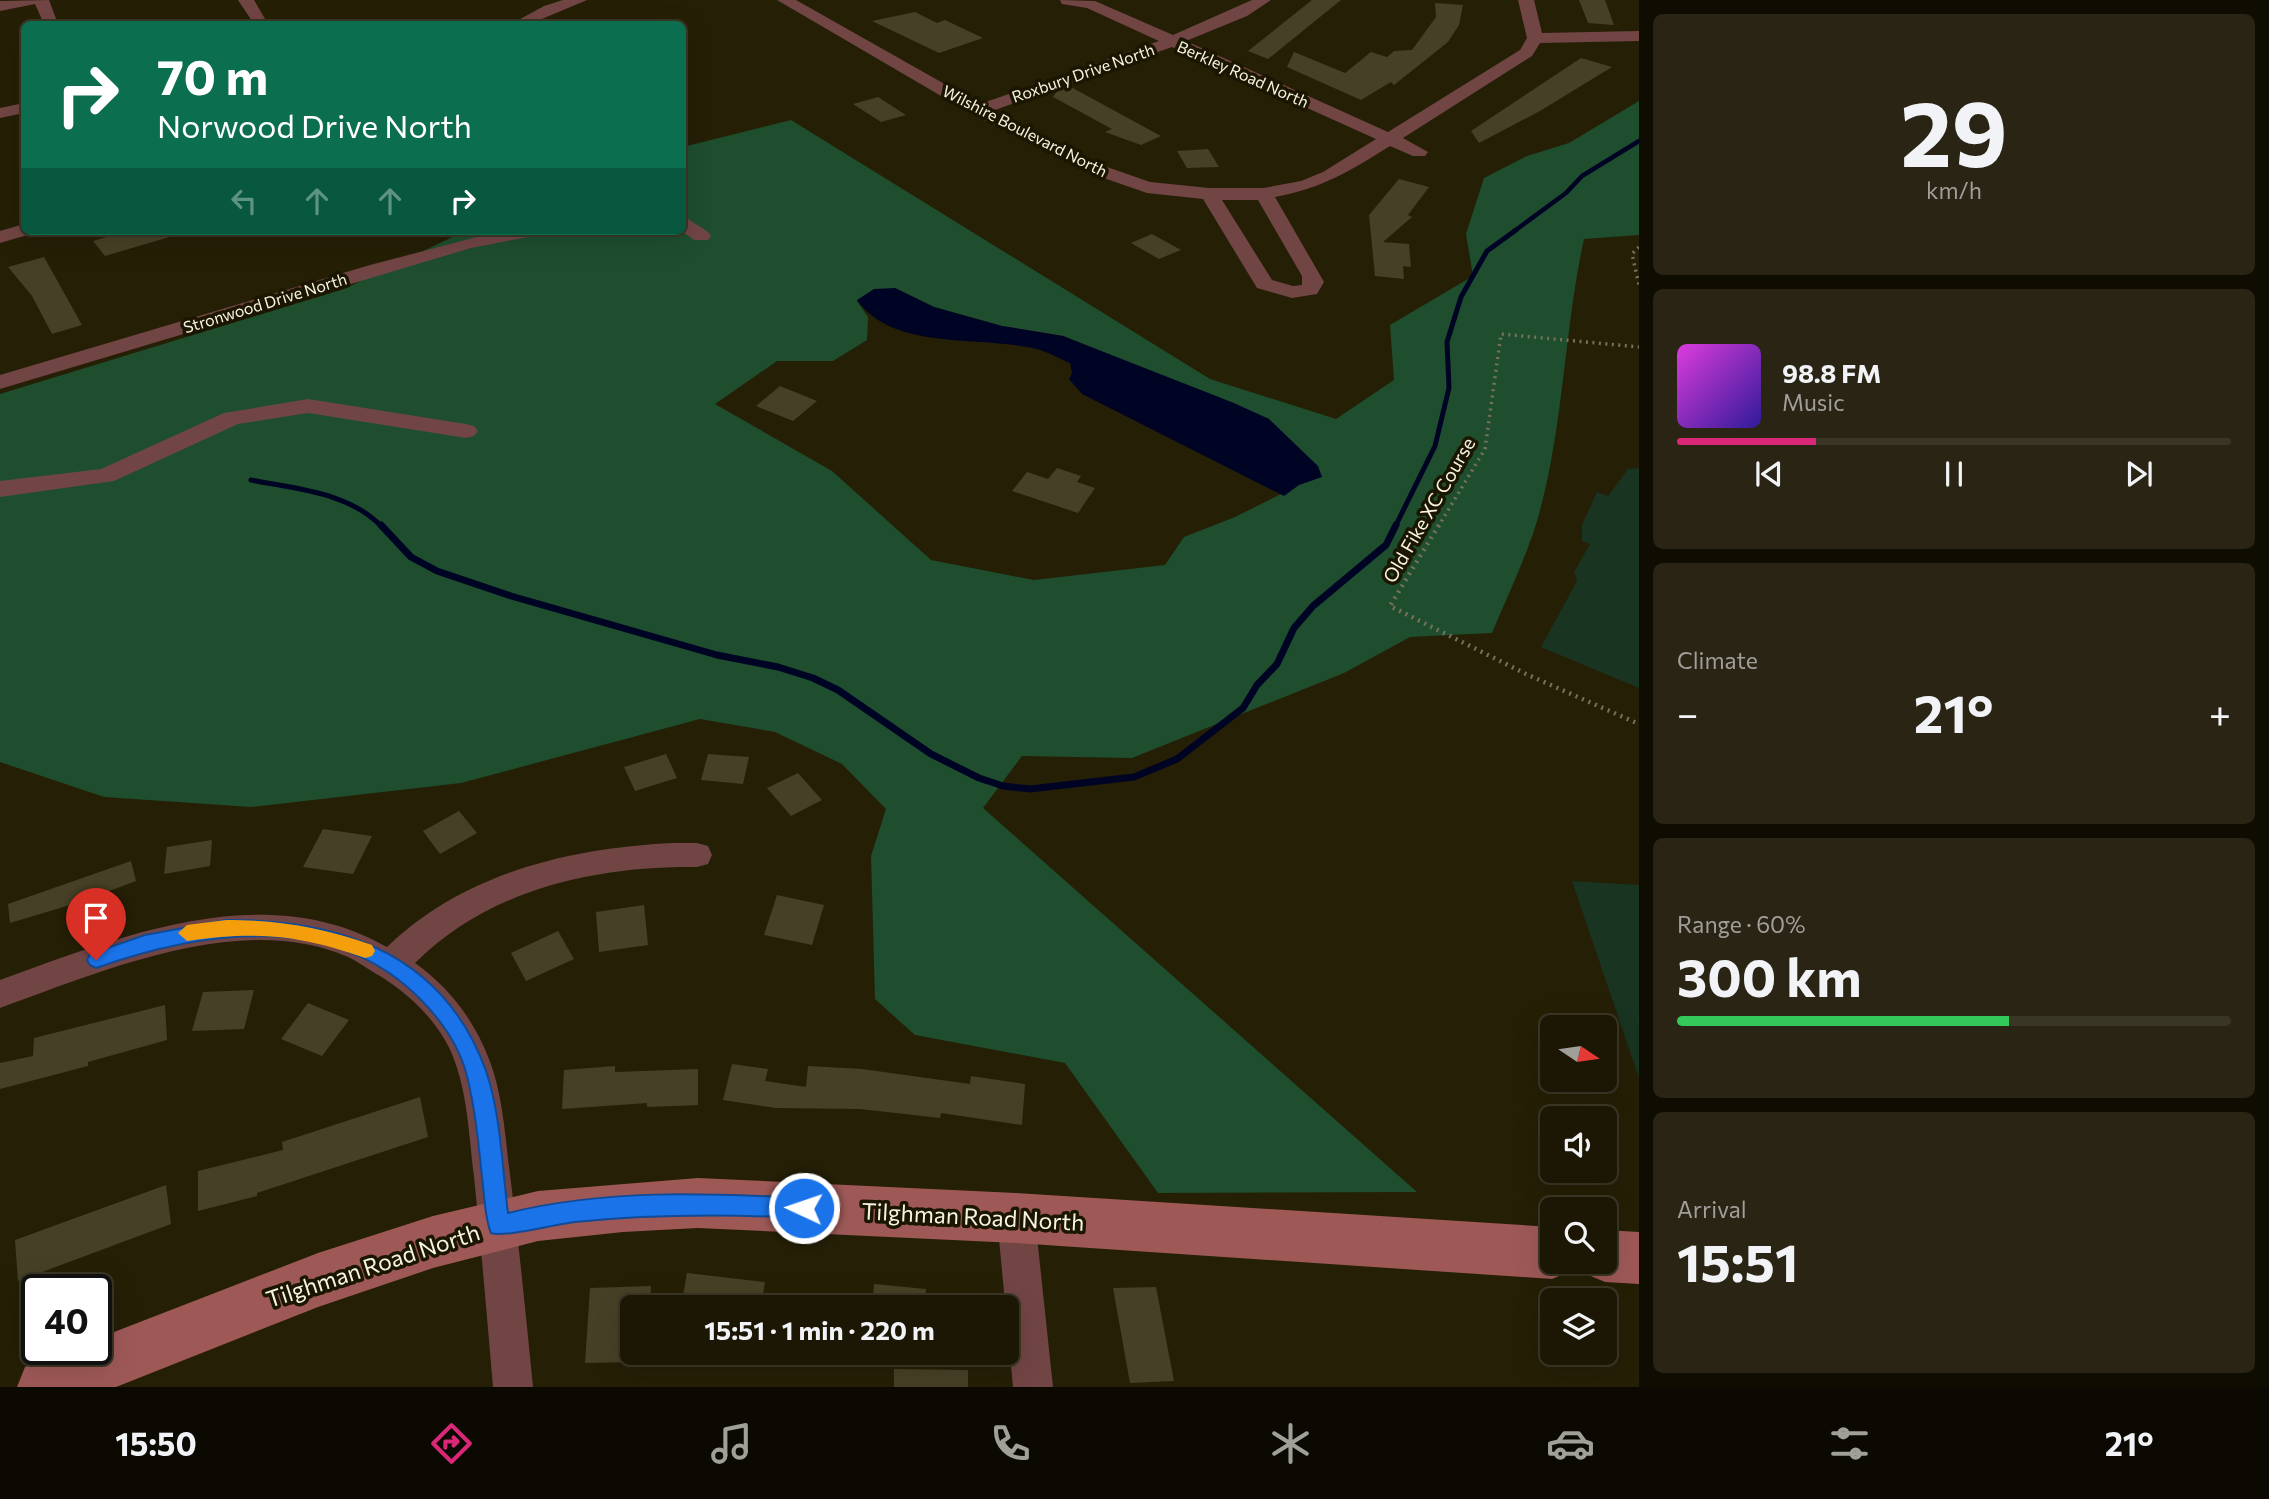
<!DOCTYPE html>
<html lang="en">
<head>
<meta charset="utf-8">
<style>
  :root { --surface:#1c1704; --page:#292413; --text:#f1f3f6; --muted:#a09f9a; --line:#3a3626; --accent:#db2777 }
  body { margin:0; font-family:Commissioner,sans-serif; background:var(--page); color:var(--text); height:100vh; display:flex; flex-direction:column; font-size:26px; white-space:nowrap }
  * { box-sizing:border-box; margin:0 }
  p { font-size:23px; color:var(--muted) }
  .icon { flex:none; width:38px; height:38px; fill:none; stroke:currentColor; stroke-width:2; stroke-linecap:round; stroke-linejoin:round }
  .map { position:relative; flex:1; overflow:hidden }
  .details { display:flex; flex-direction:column; gap:14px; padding:14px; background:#0f0d02; width:630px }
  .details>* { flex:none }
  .banner { position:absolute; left:21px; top:21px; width:665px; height:214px; border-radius:10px; box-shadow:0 7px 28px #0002,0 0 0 2px var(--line); background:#0b6e4f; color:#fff; overflow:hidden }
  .needle { width:46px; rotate:103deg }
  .tools { position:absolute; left:1540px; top:1015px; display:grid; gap:14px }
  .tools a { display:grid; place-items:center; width:77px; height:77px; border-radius:10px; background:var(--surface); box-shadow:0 7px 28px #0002,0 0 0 2px var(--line); font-size:35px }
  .speed { position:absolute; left:21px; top:1274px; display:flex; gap:14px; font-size:35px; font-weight:700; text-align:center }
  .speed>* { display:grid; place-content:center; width:91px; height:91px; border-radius:50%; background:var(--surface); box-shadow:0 7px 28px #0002,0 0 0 2px var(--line); line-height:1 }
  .speed .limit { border:4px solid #111; border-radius:10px; background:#fff; color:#111 }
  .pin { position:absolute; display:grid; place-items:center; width:60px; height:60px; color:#fff; margin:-72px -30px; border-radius:50% 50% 50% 0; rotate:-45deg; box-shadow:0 0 7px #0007 }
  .pin .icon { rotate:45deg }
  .me { position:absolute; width:77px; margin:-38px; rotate:273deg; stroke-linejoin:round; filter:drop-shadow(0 0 5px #0008) }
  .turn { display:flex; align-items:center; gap:24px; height:147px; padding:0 21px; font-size:32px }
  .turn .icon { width:91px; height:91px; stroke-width:2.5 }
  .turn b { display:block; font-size:49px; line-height:60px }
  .lanes { display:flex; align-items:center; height:66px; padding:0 21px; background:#0003; justify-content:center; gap:35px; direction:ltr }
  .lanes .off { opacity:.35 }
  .big { font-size:52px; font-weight:700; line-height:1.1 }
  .details .widget { flex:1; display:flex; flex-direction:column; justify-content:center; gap:10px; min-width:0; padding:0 24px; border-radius:10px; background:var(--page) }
  .details .dial { align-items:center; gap:0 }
  .dial b { font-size:91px; line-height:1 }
  .song { display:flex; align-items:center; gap:21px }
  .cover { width:84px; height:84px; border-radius:10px; background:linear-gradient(135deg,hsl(300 70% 55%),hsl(250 70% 35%)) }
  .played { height:7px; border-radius:4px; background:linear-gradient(90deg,var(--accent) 25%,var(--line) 25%) }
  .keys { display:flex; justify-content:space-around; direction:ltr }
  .heat { display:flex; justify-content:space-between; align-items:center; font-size:38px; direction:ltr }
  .charge { height:10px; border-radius:5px; background:linear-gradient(90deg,#34c759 60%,var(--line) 0) }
  .trip { position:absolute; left:620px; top:1295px; width:399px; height:70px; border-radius:10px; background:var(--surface); box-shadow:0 7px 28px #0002,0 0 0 2px var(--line); font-weight:700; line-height:70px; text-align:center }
  .tab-bar { display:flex; height:112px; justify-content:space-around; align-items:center; background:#0b0902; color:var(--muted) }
  .tab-bar .icon { width:49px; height:49px }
  .tab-bar .current { color:var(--accent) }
  .tab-bar b { font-size:32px; color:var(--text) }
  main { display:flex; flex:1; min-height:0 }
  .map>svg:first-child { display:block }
  .green { fill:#193421 }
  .forest { fill:#1e4e2e; fill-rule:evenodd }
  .water { fill:#000424 }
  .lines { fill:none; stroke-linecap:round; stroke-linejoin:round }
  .stream-far2 { stroke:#000424; stroke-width:4.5 }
  .stream-far1 { stroke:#000424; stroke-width:5 }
  .stream { stroke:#000424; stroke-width:7 }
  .building { fill:#464026 }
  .path-far1 { stroke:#76715c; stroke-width:3.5; stroke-dasharray:2 4.5; stroke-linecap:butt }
  .path { stroke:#76715c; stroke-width:4.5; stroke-dasharray:2 5; stroke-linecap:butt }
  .street { fill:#714544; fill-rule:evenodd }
  .secondary { fill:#9e5957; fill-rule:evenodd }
  .route { fill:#1a73e8; stroke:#114b97; stroke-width:2 }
  .slow { fill:#f59e0b }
  .labels { text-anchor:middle; stroke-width:7; stroke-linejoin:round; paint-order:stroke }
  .far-street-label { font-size:16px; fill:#f8f4e5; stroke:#1b1600 }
  .street-label { font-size:19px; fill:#f8f4e5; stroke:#1b1600 }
  .near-street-label { font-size:23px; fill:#f8f4e5; stroke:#1b1600 }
</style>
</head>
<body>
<main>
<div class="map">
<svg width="1639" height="1387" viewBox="0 0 1639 1387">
  <rect width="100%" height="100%" fill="#251f06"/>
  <path class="green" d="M1639 468V688L1541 647 1577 581 1574 572 1590 544 1582 541V525L1597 492 1608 496 1628 469Z
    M1572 881 1639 885V1078Z"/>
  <path class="forest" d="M1639 101V235L1584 239C1564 330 1564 424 1539 514 1528 554 1508 594 1492 633L1410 637 1344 673 1132 758 1022 756 983 808 1417 1192 1158 1193 1065 1063 915 1035 875 999 871 856 886 809 842 764 775 732 700 719 461 783 251 807 104 797 0 762V394L344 289 465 231H682L683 147 791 120 1210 379 1336 419 1394 380 1390 325 1473 276 1466 234 1484 178 1527 156 1569 143ZM895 288 934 307 1002 326 1063 336 1269 419 1299 485 1235 517 1184 537 1165 565 1034 580 931 560 832 471 715 404 777 361H833L867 340 868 317 857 301Z"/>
  <path class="water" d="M895 288 934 307 1002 326 1063 336 1234 403 1269 419 1318 466 1322 477 1299 485 1284 496 1082 394 1069 379 1072 373 1070 363C1060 359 1050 353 1040 350 982 334 895 353 857 300L874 289Z"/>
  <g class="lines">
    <path class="stream-far2" d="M1513 232 1566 193 1582 176 1639 141"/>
    <path class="stream-far1" d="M251 480C296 489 349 492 382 527
      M1395 527 1435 446 1449 388 1447 342 1461 297 1487 251 1516 230"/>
    <path class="stream" d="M381 525 411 557 437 571 511 596 717 655 778 667 813 678 838 690 931 754 979 778 1003 786 1030 789 1134 777 1177 759 1243 708 1257 685 1277 664 1294 628 1313 606 1386 545 1396 525"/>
  </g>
  <path class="building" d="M1312 0H1341L1268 59 1248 51Z
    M1579 0H1605L1614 25 1588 23Z
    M1435 3 1463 5 1459 25 1448 42 1394 85 1391 82 1361 100 1287 67 1294 52 1345 73 1371 52 1387 57 1394 51 1412 50 1436 17Z
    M915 12 937 23 945 20 983 38 939 53 872 21Z
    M1581 58 1612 67 1540 111 1479 143 1471 131Z
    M1069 86 1161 136 1141 145 1105 132 1112 129 1053 97 1057 91Z
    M878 97 906 115 881 122 853 104Z
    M1208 149 1219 167 1187 168 1177 151Z
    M1399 179 1429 187 1408 215 1412 217 1383 242 1409 244 1411 267 1403 266 1404 279 1375 276 1369 215Z
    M126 231H172L173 236 105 256 93 241Z
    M1152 234 1181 250 1159 259 1131 243Z
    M44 257 82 325 52 334 32 296 8 267Z
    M780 386 817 401 793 421 756 406Z
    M1057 468 1081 476 1077 482 1095 488 1078 513 1012 491 1027 472 1048 479Z
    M666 754 677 778 635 791 624 767Z
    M708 754 749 757 743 784 701 780Z
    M798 773 822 800 791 816 767 788Z
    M459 811 477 833 440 854 423 831Z
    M323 829 372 836 353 874 303 867Z
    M212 840 210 866 164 874 167 847Z
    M131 861 136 881 80 902 10 923 8 904Z
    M777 895 824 905 812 945 764 935Z
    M644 905 648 945 599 952 596 912Z
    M558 931 574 959 526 981 511 953Z
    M254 990 244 1029 192 1031 203 992Z
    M308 1003 349 1020 322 1056 281 1039Z
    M165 1005 167 1040 88 1062V1066L0 1089V1063L33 1056 34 1038Z
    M732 1064 768 1069 765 1081 806 1087 808 1066 862 1069 970 1084 971 1076 1025 1084 1022 1125 941 1113 940 1118 860 1109 776 1108 723 1100Z
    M615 1066V1072L698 1069V1105L647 1107V1103L562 1109 564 1070Z
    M420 1097 428 1137 257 1193V1196L198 1211V1171L283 1150 282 1142Z
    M166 1185 171 1224 18 1281 15 1240Z
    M687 1273 765 1282 761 1307H681Z
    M874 1284 926 1289 925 1307H872Z
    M651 1286 650 1307H632V1362L585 1363 590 1288Z
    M1156 1287 1174 1381 1130 1383 1113 1288Z
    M894 1369 968 1370V1387H894Z"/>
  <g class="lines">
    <path class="path-far1" d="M1639 247 1632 254 1639 285
      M1438 527 1485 449 1501 334 1639 347"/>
    <path class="path" d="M1439 525 1390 606 1526 674 1639 724"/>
    <path class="street" d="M49 0 58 24H44L35 4 0 11V1Z
      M238 0H254L268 24H254Z
      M563 0H587L530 24H511L544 6Z
      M777 0H796L980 104 1159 41 1087 8 1062 4 1060 0 1095 1 1173 35 1252 0H1271L1247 16 1186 41 1388 132 1520 50 1527 38 1518 0H1534L1542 33 1639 31V41L1540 43 1532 56 1403 138 1428 152 1425 156H1413L1390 146C1350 171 1323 188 1275 197L1324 282 1317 294 1292 298 1257 288 1203 199 1147 193 1095 175 972 114ZM1172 47 1376 139 1323 172 1301 181 1264 188H1209L1150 182 1107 167 992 111ZM1222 200H1258L1302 276V285L1293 286 1272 280Z
      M24 103V113L0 118V108Z
      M682 215 708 232 711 236 708 240H694L682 231Z
      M24 224V231H33L31 234 0 243V231Z
      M500 231H541L538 235 471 248 0 389V375L370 265Z
      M308 399 466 424 474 426 478 431 474 436 466 438 308 413 238 424 114 481 0 497V481L101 469 224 413Z
      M673 843H697L708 846 712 855 708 864 697 867C595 866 489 889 415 963 449 987 474 1020 489 1059 503 1095 505 1136 510 1174 519 1245 526 1316 533 1387H493C487 1317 481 1246 474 1176 469 1138 468 1098 455 1062 443 1026 411 995 380 976 369 970 359 962 348 957 241 910 101 972 0 1008V980C121 936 265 877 387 947 464 873 569 848 673 843Z
      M1016 1200 1029 1205 1035 1218 1053 1387H1013L997 1218 1003 1205Z"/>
    <path class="secondary" d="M698 1178 1016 1193 1552 1227V1262H1575L1571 1271 1552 1279 1016 1243 698 1228 623 1232 538 1241 433 1268 318 1307 116 1387H17L25 1367C50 1357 69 1349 96 1349V1339L318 1253 433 1216 538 1191Z
      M1605 1230 1639 1232V1284L1605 1282 1586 1274 1581 1262H1605Z"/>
  </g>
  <path class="route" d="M226 920C341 919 444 954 486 1071 501 1115 502 1167 508 1213 605 1189 705 1193 804 1198L812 1201 815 1208 812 1215 804 1218C725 1214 654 1214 575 1222 557 1224 502 1238 491 1233 485 1219 485 1202 483 1186 479 1150 476 1112 467 1076 460 1048 444 1024 424 1003 337 910 204 930 96 968L90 965 87 960 90 954 145 935Z"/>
  <path class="slow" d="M226 920C281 920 320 927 372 945L375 951 372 956 365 958C299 935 257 931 187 941L178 933 187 925Z"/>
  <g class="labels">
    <g class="far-street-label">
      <text transform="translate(1083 73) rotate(-19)" y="6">Roxbury Drive North</text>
      <text transform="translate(1243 74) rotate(24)" y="6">Berkley Road North</text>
      <text transform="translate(1025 131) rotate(27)" y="6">Wilshire Boulevard North</text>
      <text transform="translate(265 303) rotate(-17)" y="6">Stronwood Drive North</text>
    </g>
    <g class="street-label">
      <text transform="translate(1429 510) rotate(-60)" y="7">Old Fike XC Course</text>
    </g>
    <g class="near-street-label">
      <text transform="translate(973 1217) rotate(3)" y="8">Tilghman Road North</text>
      <text transform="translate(373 1266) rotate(-18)" y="8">Tilghman Road North</text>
    </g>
  </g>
</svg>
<div class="tools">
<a><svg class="needle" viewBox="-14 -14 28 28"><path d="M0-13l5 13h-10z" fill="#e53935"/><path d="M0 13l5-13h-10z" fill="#a09f9a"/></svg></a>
<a><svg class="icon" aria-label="sound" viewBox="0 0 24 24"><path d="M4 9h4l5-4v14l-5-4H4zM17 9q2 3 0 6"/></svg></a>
<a><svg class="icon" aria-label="search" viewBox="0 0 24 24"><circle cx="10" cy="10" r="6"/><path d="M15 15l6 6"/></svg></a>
<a><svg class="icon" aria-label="layers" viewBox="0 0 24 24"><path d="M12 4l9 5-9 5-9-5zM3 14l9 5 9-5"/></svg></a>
</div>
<div class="speed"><div class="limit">40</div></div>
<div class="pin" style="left:96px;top:960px;background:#d93025"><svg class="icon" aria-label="arrive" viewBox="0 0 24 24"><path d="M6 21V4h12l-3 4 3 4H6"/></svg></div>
<svg class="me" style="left:804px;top:1208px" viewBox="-20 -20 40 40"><circle r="17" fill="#1a73e8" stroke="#fff" stroke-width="3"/><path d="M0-11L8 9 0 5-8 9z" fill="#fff"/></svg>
<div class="trip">15:51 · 1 min · 220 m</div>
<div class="banner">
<div class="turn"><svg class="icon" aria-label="right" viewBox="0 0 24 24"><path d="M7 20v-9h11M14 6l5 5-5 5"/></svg><div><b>70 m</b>Norwood Drive North</div></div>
<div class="lanes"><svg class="icon off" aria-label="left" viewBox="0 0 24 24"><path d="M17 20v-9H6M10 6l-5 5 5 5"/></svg><svg class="icon off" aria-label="ahead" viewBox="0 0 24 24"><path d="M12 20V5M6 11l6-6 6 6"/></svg><svg class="icon off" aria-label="ahead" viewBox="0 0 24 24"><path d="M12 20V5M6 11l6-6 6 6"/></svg><svg class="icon" aria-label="right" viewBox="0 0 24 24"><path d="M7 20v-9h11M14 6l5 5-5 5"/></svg></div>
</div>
</div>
<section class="details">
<div class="widget dial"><b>29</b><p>km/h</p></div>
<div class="widget">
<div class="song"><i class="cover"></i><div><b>98.8 FM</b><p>Music</p></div></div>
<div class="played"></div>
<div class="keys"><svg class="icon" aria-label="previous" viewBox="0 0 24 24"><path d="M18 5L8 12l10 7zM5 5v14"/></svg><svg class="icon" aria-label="pause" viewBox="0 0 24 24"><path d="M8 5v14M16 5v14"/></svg><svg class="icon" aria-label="next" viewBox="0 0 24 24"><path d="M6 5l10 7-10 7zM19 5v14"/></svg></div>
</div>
<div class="widget"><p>Climate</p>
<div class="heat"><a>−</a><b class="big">21°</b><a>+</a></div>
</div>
<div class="widget"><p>Range · 60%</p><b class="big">300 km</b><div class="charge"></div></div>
<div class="widget"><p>Arrival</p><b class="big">15:51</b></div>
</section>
</main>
<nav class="tab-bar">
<b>15:50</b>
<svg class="icon current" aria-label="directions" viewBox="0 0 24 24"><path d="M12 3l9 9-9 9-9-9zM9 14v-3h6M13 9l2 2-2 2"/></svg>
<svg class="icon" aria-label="music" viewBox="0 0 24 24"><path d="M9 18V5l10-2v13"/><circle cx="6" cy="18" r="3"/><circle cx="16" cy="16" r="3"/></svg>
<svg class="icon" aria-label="phone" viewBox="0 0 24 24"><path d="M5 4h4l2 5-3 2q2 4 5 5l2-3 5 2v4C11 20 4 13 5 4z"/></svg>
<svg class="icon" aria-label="climate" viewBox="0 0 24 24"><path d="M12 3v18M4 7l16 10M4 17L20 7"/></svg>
<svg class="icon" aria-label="car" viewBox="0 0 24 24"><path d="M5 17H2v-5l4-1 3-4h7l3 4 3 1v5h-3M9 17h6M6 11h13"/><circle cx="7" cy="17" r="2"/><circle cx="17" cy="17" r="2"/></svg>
<svg class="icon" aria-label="filters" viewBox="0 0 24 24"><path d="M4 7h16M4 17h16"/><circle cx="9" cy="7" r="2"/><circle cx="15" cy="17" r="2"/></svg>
<b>21°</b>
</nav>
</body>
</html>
